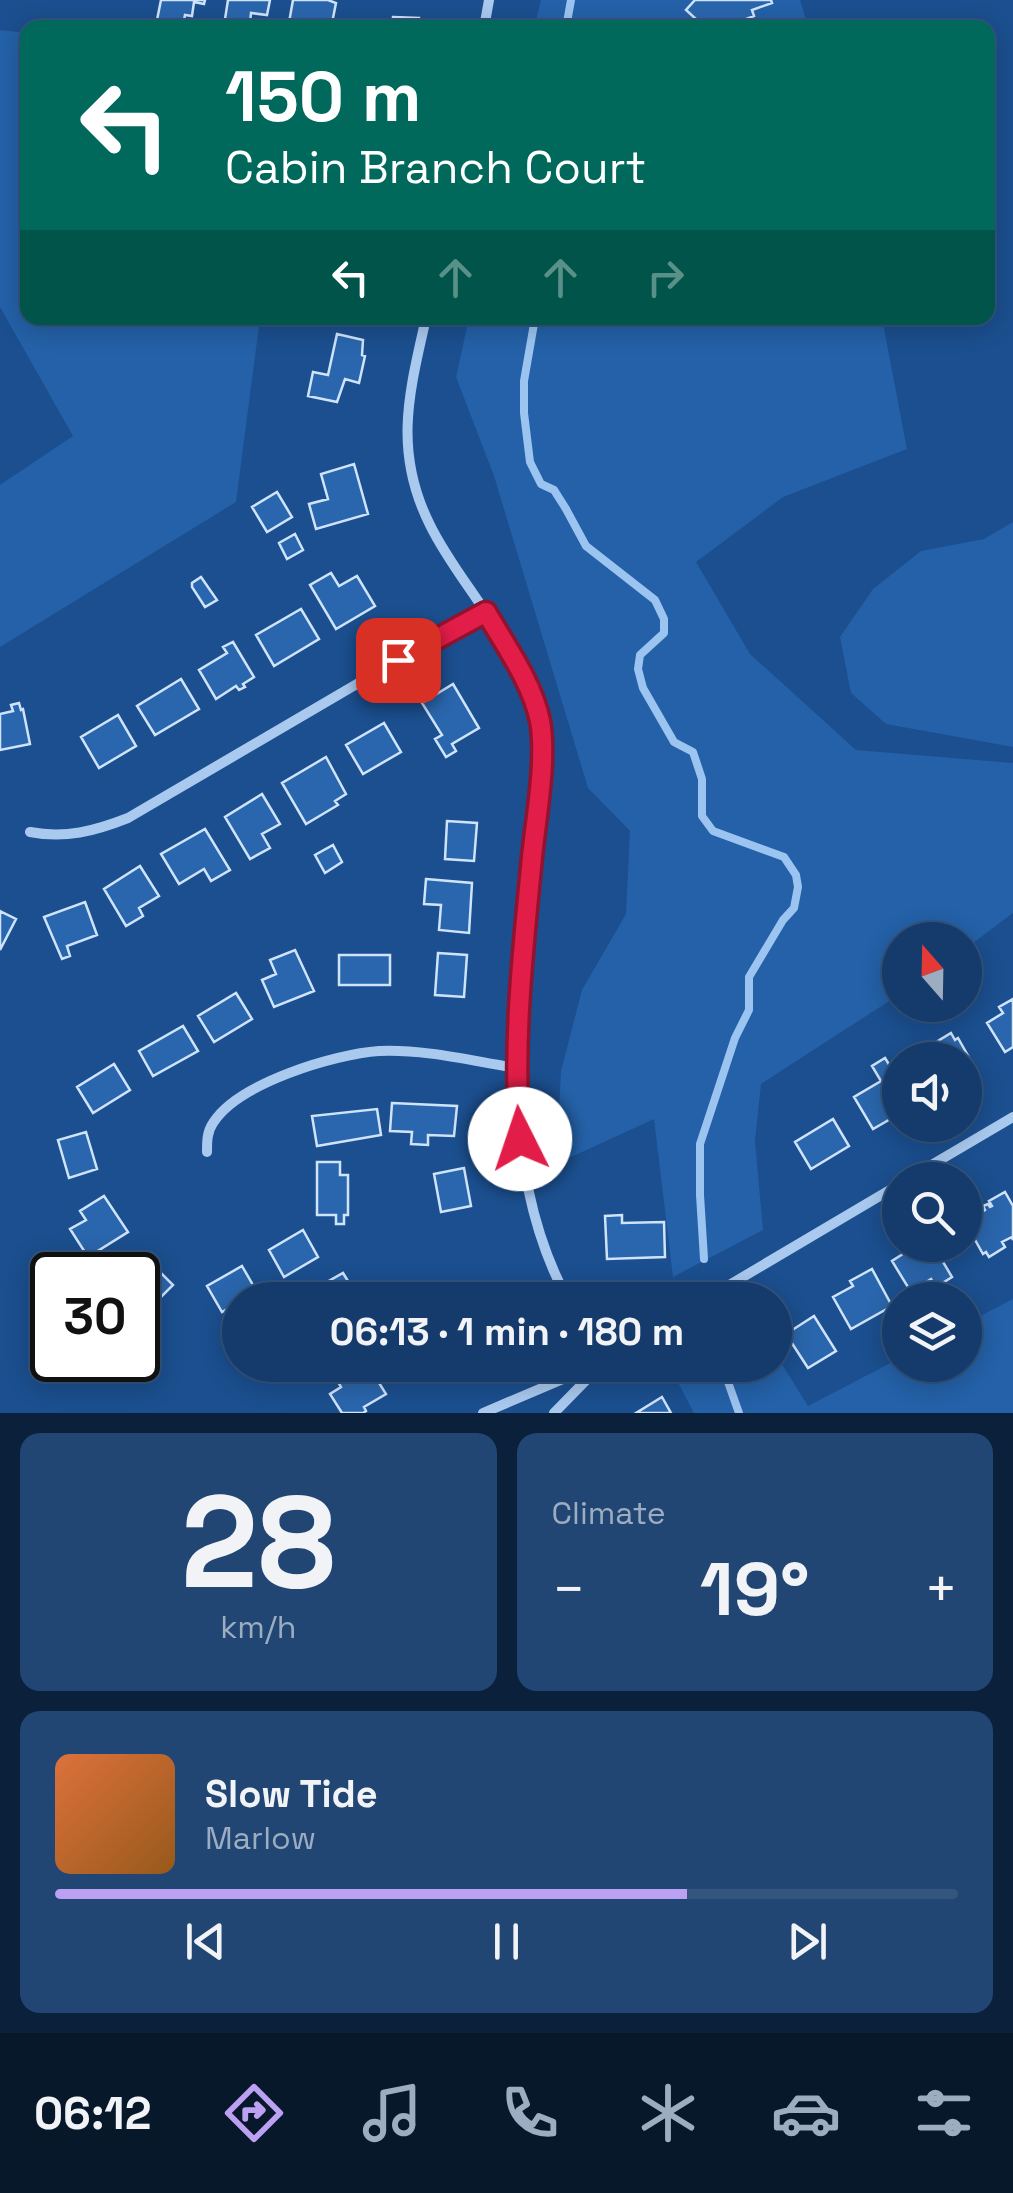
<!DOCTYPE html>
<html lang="en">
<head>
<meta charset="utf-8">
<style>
  :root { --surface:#143b6b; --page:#214673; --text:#f1f3f6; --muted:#9dadc1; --line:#33557e; --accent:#bca0f2 }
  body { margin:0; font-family:"Space Grotesk",sans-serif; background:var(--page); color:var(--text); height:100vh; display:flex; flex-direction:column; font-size:38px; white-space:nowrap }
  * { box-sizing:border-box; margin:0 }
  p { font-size:32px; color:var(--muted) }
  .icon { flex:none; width:55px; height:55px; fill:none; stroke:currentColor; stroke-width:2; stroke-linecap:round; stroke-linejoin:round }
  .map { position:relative; height:1413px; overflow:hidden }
  .sheet { display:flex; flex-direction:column; gap:20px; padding:20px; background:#0b203b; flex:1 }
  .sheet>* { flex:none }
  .banner { position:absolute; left:20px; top:20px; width:975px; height:305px; border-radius:20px; box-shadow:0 5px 25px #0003,0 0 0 2px var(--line); background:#00695c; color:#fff; overflow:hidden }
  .needle { width:65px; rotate:340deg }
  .controls { position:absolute; left:882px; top:922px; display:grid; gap:20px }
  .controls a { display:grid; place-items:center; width:100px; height:100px; border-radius:50%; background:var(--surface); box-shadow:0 5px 25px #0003,0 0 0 2px var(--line); font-size:50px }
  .speed { position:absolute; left:30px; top:1252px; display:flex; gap:20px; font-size:50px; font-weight:700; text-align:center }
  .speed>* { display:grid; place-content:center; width:130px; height:130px; border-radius:50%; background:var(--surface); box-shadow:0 5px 25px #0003,0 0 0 2px var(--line); line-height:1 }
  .speed .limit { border:5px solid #111; border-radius:15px; background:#fff; color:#111 }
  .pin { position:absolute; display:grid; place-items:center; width:85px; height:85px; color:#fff; margin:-42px; border-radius:20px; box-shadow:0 5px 15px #0006 }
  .me { position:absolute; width:110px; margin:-55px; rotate:356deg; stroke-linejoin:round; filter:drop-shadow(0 0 8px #0008) }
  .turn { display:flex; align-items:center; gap:35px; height:210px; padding:0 40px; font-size:45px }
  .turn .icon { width:130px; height:130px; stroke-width:2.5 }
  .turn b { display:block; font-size:70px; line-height:85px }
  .lanes { display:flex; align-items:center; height:95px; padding:0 40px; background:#0003; justify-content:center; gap:50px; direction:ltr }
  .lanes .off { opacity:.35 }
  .big { font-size:75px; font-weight:600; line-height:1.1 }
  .sheet .card { flex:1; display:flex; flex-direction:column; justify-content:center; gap:15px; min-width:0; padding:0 35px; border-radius:20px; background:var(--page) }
  .sheet .dial { align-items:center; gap:0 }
  .dial b { font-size:130px; line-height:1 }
  .song { display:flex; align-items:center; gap:30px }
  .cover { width:120px; height:120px; border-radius:15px; background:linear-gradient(135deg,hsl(20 70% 55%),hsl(30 70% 35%)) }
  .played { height:10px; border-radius:5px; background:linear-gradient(90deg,var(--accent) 70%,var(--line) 70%) }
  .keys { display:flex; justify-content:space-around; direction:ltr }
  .heat { display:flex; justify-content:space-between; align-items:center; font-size:55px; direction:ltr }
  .sheet .tiles { flex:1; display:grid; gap:20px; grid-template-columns:1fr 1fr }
  .card:last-child { grid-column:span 2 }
  .trip { position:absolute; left:222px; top:1282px; width:570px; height:100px; border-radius:50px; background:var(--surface); box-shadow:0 5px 25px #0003,0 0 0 2px var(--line); font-weight:600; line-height:100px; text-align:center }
  .tabs { display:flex; height:160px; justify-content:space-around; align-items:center; background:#08182b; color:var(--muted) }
  .tabs .icon { width:70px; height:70px }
  .tabs .selected { color:var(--accent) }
  .tabs b { font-size:45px; color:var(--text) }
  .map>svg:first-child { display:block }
  .green { fill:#2461a8 }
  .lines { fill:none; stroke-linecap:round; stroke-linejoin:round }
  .stream { stroke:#9cc4f0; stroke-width:8 }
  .building { fill:#2a66ad; stroke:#cfe3fa; stroke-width:2.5 }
  .street { stroke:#a9c9ee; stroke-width:10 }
  .route-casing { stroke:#92132f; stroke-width:25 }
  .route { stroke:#e11d48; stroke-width:18 }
</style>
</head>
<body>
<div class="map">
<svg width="1013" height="1413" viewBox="0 0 1013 1413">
  <rect width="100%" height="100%" fill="#1b4f8f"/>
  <path class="green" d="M541 0H800L808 27 534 28Z
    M0 30 27 33 28 318H260L236 502 0 647V485L73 436 0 307Z
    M469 318H882L907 449 783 497 696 562 750 654 856 750 1013 763V913L965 949V940H900V994L761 1084 755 1141 763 1230 673 1277 654 1119 556 1164 561 1071 582 990 626 914 630 831 588 788 494 476 456 377Z
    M1013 522V747L886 724 851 693 840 637 873 589 921 551 984 539Z
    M1013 1299V1413H694L672 1371 682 1365H775V1353L808 1406 900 1358V1365H965V1324Z"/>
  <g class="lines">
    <path class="stream" d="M566 28 571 0
      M535 318 524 381V413L530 462 541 484 554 490 566 509 586 546 655 600 664 619V633L640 655 638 669 643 688 674 742 693 752 702 779V816L713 831 784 857 796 875 798 887 794 908 783 920 749 977V1010L735 1038 700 1144V1195L704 1259
      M722 1365 739 1413"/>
  </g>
  <path class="building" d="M161 0H205L204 4 194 2 192 16 185 15 183 25 157 20Z
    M228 0H270L267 15 251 13 250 23 225 19Z
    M293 0H328L336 3 331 28 307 24 306 28H288Z
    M695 0H771L772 3 752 10 754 16 741 21 743 28H711L710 24 701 28 696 19 686 10Z
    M393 17 419 18V26L421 28H392Z
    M337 334 363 340 362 355 365 356 359 383 345 379 337 402 308 396 313 372 328 375Z
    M354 464 368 514 316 529 309 504 328 499 321 474Z
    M277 492 292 517 267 532 252 507Z
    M295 534 303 550 287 559 279 543Z
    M331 573 339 586 357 576 375 606 336 629 310 585Z
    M201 577 217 600 205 607 192 587V583Z
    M301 609 319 639 274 666 256 635Z
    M233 642 254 677 243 684 245 687 239 690 236 686 216 699 199 670 227 653 223 647Z
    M181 679 199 709 155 735 137 706Z
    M453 684 479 728 452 744 456 751 446 757 435 739 442 735 422 703Z
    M19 703 21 710 23 709 30 744 0 750V714L13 711 11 705Z
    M118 715 136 746 99 768 81 737Z
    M384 723 401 752 363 774 346 745Z
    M326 757 346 794 335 801 338 805 306 824 282 783Z
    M262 794 280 824 262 834 270 848 250 859 225 817Z
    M447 821 477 823 474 861 445 859Z
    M205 829 230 870 211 881 204 869 179 884 161 854Z
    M333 845 342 862 325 873 315 855Z
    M140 866 159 896 139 908 143 916 126 926 104 889Z
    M426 879 472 883 469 933 439 930 441 905 424 904Z
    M85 902 97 935 67 946 70 956 62 959 44 917Z
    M0 911 16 919 0 950Z
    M295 950 314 991 274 1007 262 980 276 974 270 960Z
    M438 953 467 955 464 997 435 995Z
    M339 955H390V985H339Z
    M236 993 252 1019 214 1042 198 1016Z
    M1013 999V1047L1005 1052 987 1023 1003 1013 999 1007Z
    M183 1026 198 1051 153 1076 139 1051Z
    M951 1033 955 1040 958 1038 975 1068 965 1074V1060H920L937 1050 933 1044Z
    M885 1058 900 1082V1117L896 1120 894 1117 873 1129 854 1097 881 1081 872 1066Z
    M114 1064 130 1090 93 1113 77 1087Z
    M392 1103 457 1106 454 1136 428 1135V1145L411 1144 412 1132 390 1131Z
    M377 1109 381 1135 317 1146 312 1116Z
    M833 1119 849 1146 811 1169 795 1142Z
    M86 1132 97 1169 69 1178 58 1140Z
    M317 1162H340V1175H348V1215H344V1224H336V1215H317Z
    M464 1168 471 1206 441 1212 434 1174Z
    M1005 1192 1013 1206V1240L1012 1237 1002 1242 1005 1247 989 1257 986 1252 983 1254 965 1222 985 1210 983 1206 988 1204 990 1207 992 1206 989 1201Z
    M104 1196 128 1232 88 1257 70 1229 86 1220 80 1211Z
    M622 1215V1223L664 1222 665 1257 607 1259 605 1216Z
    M303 1230 318 1257 284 1277 269 1250Z
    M917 1245H933L952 1277 936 1287 931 1279 911 1292 892 1261Z
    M145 1257 173 1285 152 1306 138 1292V1275H128Z
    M242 1266 257 1292 222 1312 207 1286Z
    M872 1269 892 1306 851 1329 833 1297 853 1286 850 1281Z
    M343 1273 353 1289 337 1299 327 1282Z
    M481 1283 496 1295 494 1298 497 1300 468 1299Z
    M814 1316 836 1351 808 1368 786 1334Z
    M366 1365H368L386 1394 364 1407 366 1411 363 1413H342L330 1394 341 1387 338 1382Z
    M396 1365H442L414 1378 412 1375 402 1380Z
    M662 1397 671 1413H636Z"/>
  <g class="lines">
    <path class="street" d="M484 28 489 0
      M426 318C409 393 393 451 430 525 449 564 478 597 499 634 514 662 535 691 540 724 546 760 535 821 531 860 527 905 524 951 521 996 519 1029 515 1062 517 1095 520 1165 534 1238 568 1300
      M30 832C65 839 95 831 128 818L432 640 486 611
      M207 1152C207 1141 207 1132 213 1123 238 1083 335 1054 379 1051 425 1049 472 1061 517 1068
      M906 1180 1013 1117
      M704 1300 900 1184
      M483 1413 596 1365
      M554 1413 599 1367"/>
  </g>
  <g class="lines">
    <g class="route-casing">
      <path id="route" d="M398 660 486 612C505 645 532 682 540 721 547 759 536 818 532 857 523 950 512 1046 520 1139"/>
    </g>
    <use href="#route" class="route"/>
  </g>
</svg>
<div class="controls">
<a><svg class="needle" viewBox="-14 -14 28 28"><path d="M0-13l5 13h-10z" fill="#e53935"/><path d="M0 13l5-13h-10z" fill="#9dadc1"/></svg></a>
<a><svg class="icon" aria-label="sound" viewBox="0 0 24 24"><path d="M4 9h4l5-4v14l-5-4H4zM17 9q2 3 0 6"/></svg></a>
<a><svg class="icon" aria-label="search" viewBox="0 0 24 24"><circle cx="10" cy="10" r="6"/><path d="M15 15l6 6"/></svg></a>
<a><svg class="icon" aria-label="layers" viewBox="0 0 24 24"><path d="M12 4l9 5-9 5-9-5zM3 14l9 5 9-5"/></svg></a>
</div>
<div class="speed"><div class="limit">30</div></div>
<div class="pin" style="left:398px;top:660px;background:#d93025"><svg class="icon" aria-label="arrive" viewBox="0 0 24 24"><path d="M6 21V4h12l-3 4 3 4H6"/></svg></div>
<svg class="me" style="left:520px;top:1139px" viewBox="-20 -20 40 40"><circle r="19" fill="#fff"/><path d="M0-13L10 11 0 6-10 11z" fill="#e11d48"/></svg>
<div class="trip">06:13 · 1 min · 180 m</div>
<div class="banner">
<div class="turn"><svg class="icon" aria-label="left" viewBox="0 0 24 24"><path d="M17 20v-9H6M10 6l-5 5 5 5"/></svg><div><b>150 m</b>Cabin Branch Court</div></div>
<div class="lanes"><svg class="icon" aria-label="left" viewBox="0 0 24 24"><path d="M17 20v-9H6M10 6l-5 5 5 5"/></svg><svg class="icon off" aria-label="ahead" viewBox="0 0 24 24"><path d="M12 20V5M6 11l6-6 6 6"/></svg><svg class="icon off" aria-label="ahead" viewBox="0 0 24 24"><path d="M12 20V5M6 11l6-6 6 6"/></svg><svg class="icon off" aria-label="right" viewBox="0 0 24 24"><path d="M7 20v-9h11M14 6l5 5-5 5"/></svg></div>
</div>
</div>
<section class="sheet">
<div class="tiles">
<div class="card dial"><b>28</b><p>km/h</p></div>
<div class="card"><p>Climate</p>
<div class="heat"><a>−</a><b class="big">19°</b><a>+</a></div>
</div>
<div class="card">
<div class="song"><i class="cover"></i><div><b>Slow Tide</b><p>Marlow</p></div></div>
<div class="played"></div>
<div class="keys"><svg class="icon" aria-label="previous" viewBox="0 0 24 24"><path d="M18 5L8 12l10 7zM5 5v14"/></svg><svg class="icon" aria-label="pause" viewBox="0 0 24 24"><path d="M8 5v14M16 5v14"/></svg><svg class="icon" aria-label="next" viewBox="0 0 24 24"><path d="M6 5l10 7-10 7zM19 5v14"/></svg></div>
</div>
</div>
</section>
<nav class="tabs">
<b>06:12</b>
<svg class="icon selected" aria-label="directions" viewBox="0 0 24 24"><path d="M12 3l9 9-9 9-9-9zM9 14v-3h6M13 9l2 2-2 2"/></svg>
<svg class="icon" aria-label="music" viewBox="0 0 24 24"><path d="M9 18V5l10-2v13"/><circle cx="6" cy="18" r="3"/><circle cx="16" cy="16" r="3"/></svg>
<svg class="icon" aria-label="phone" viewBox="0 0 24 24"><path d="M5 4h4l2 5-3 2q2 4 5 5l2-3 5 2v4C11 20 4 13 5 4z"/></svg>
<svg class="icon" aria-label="climate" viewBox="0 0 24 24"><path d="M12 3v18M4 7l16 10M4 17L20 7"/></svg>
<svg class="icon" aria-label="car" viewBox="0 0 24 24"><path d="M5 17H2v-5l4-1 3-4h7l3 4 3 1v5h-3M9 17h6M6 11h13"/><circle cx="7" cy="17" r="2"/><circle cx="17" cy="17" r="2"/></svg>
<svg class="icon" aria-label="filters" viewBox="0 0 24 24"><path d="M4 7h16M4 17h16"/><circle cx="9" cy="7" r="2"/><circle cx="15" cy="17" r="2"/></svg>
</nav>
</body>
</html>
